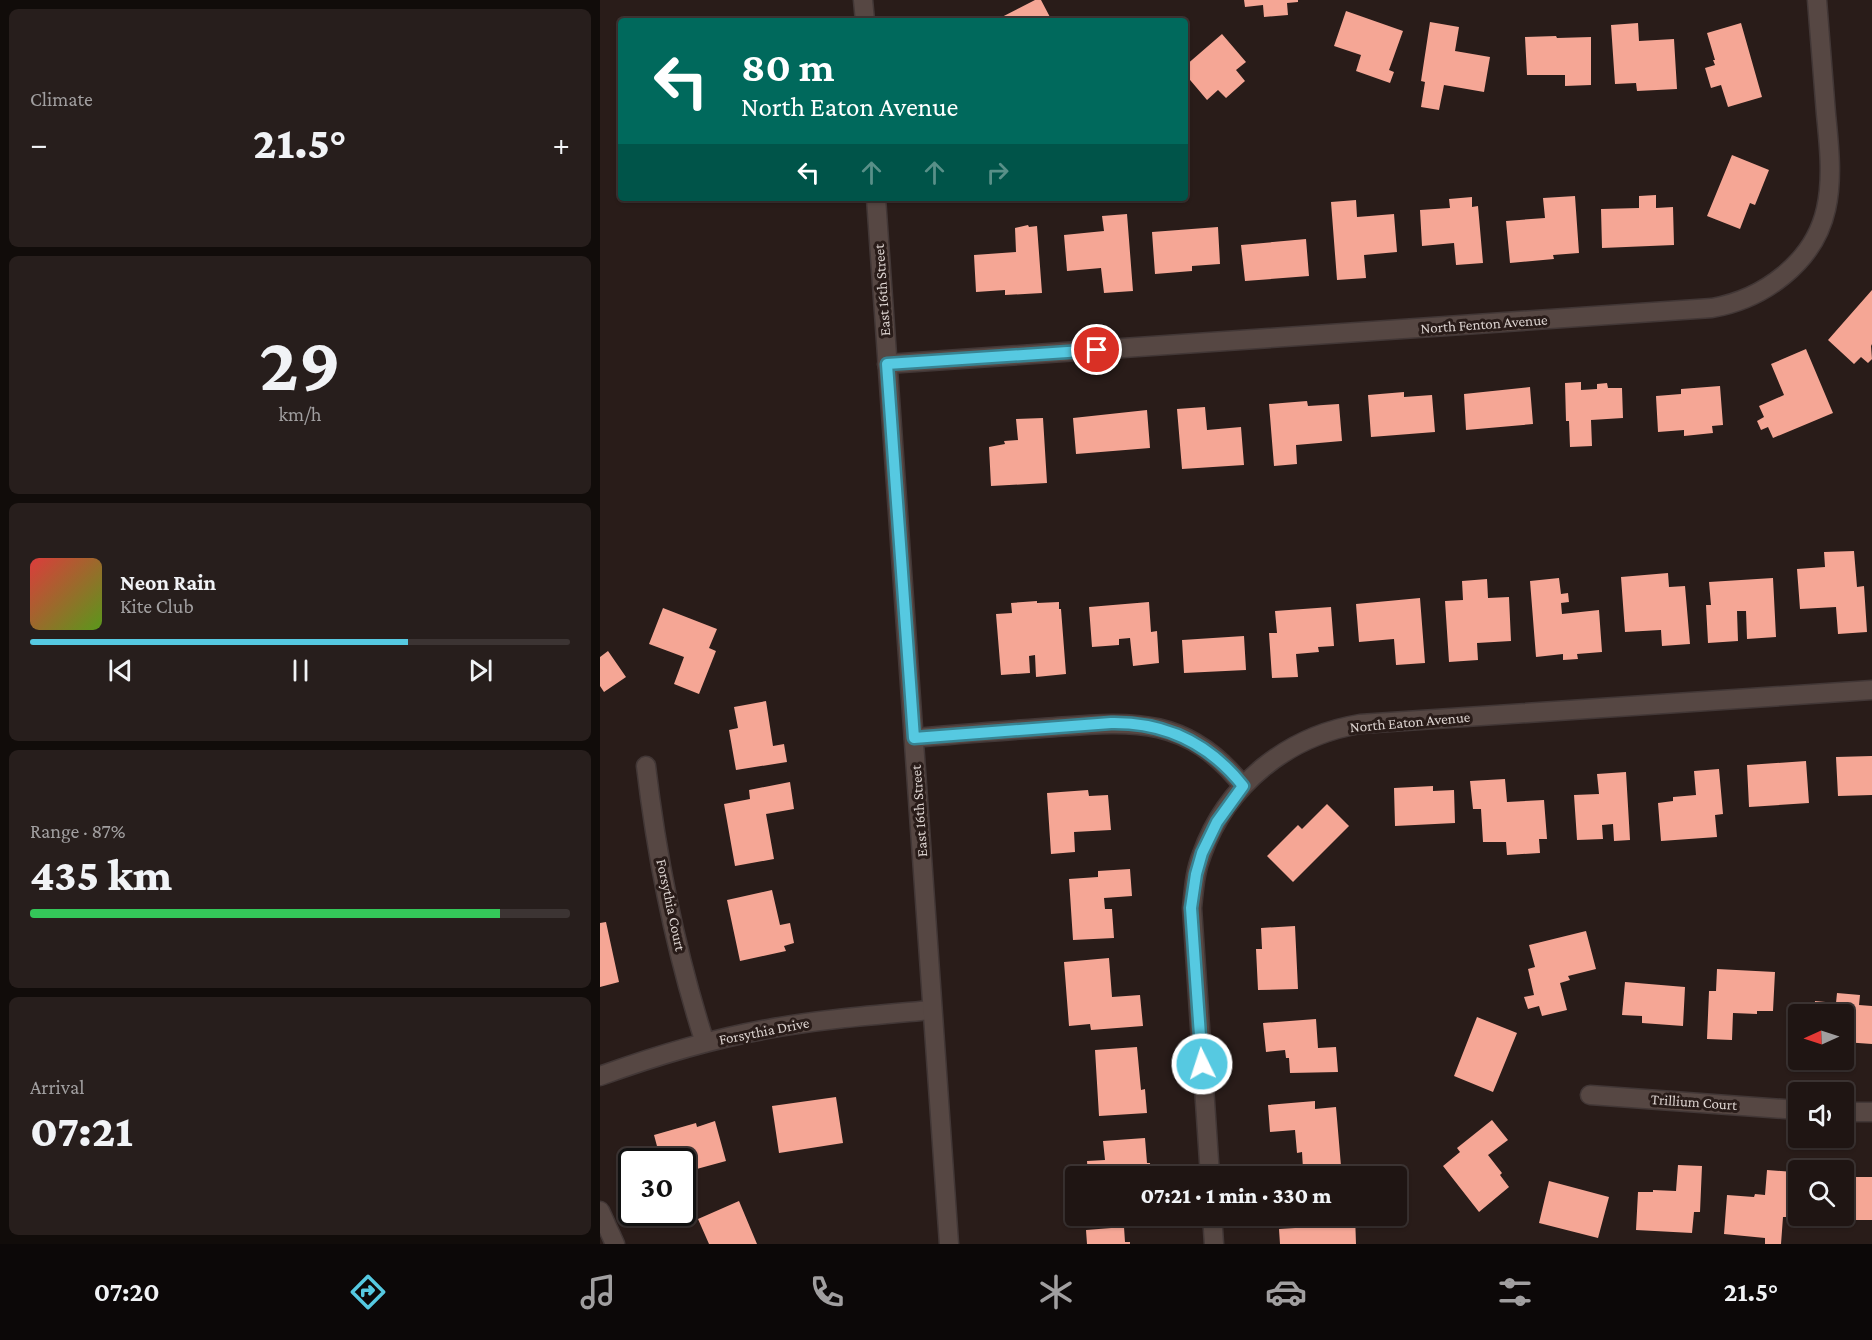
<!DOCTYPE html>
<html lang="en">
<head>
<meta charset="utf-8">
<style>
  :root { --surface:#1f1513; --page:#271e1c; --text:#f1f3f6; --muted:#a19fa0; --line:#3c3433; --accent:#56c9e1 }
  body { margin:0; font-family:"Crimson Pro",serif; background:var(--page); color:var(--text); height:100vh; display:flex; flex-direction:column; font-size:22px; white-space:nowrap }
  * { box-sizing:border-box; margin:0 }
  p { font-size:20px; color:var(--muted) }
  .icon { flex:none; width:33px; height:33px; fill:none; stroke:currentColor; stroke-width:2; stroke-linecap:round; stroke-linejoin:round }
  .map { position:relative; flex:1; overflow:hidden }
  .side { display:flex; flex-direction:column; gap:9px; padding:9px; background:#110c0a; width:600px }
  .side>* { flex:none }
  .guide { position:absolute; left:18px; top:18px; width:570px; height:183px; border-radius:6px; box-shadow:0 2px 4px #0004,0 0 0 2px var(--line); background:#00695c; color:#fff; overflow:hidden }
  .needle { width:39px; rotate:267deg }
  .controls { position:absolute; left:1188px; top:1004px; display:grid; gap:12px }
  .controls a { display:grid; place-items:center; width:66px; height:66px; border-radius:6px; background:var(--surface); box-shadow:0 2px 4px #0004,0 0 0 2px var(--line); font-size:30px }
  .speed { position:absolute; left:18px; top:1148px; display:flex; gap:12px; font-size:30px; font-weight:700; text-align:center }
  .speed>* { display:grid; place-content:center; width:78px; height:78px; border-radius:50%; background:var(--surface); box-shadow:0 2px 4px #0004,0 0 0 2px var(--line); line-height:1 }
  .speed .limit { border:3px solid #111; border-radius:9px; background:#fff; color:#111 }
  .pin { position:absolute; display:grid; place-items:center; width:51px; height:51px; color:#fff; margin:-26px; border:3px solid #fff; border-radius:50%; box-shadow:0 2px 6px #0007 }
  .me { position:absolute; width:66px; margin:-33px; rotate:356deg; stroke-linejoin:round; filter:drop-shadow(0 0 4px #0008) }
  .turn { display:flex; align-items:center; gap:21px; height:126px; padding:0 24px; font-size:27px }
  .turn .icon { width:78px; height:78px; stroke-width:2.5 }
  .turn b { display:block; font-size:42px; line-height:51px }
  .lanes { display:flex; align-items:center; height:57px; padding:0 24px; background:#0003; justify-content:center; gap:30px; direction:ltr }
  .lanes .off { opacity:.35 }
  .big { font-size:45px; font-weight:800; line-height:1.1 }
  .side .widget { flex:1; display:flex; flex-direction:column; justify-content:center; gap:9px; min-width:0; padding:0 21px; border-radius:9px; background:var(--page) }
  .side .dial { align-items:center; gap:0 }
  .dial b { font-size:78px; line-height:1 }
  .song { display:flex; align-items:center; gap:18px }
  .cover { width:72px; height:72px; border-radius:9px; background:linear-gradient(135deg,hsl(0 70% 55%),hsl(90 70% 35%)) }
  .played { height:6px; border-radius:3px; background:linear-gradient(90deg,var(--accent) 70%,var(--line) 70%) }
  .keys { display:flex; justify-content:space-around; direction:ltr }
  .heat { display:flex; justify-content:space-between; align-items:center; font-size:33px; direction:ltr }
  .charge { height:9px; border-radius:4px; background:linear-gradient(90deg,#34c759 87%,var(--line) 0) }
  .trip { position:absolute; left:465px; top:1166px; width:342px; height:60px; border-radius:6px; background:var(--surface); box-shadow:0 2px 4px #0004,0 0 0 2px var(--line); font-weight:800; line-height:60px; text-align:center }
  .menu { display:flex; height:96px; justify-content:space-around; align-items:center; background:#0c0808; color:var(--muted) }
  .menu .icon { width:42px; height:42px }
  .menu .current { color:var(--accent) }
  .menu b { font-size:27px; color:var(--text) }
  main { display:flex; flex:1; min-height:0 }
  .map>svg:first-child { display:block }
  .building { fill:#f5a695 }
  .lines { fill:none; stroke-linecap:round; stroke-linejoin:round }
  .minor-casing { stroke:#423736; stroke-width:21 }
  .tertiary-casing { stroke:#423736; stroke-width:21 }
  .minor { stroke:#564743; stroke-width:18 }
  .tertiary { stroke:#564743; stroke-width:18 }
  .route-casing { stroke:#388392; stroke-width:15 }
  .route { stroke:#56c9e1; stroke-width:10 }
  .labels { text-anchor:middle; stroke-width:6; stroke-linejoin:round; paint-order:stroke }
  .street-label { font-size:15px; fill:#ddd4d1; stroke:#291c19 }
</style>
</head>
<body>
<main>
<section class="side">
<div class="widget"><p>Climate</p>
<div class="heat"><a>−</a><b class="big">21.5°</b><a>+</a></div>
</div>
<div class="widget dial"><b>29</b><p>km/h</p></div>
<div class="widget">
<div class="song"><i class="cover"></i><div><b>Neon Rain</b><p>Kite Club</p></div></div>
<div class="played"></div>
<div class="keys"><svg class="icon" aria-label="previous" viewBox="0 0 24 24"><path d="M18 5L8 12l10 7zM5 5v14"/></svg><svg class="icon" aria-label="pause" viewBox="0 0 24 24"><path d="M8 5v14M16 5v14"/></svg><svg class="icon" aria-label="next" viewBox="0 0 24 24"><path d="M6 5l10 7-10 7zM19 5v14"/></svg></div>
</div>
<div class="widget"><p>Range · 87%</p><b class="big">435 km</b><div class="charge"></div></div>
<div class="widget"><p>Arrival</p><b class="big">07:21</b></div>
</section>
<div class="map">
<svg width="1272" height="1244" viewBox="0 0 1272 1244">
  <rect width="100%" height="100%" fill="#291c19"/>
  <path class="building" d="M435 0H441L451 19 448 21H394Z
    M644 0H698V2L687 3 688 15 664 17 663 5 645 7Z
    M746 11 803 31 789 70 794 72 790 83 756 71 761 55 734 46Z
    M830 22 859 27 855 51 890 57 884 92 844 85 839 110 821 107 825 82 821 81Z
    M1038 23 1039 41 1074 39 1077 89 1037 91 1036 83 1015 84 1011 25Z
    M1141 23 1162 97 1128 107 1121 85 1111 88 1105 68 1115 65 1113 60H1115L1107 33Z
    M622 34 646 62 636 70 645 81 626 98 618 90 607 100 585 74V66Z
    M956 36 957 38 991 37V85L965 86V75H927L925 37Z
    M1132 155 1169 170 1155 205 1150 203 1140 229 1107 216Z
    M1056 195V208L1073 207 1074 245 1002 248 1001 209 1039 208V196Z
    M975 196 979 253 953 255 954 259 910 263 906 221 945 218 943 198Z
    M872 197V207L878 206 883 263 856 265 854 243 822 246 820 210 850 208 849 199Z
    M756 200 757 217 794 214 797 252 764 255 766 278 737 280 731 202Z
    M527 214 533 291 504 293 501 268 467 271 464 235 504 231 502 216Z
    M428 225 429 227 437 226 442 293 405 295V290L376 292 374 255 416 252 415 228Z
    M618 227 620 264 592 266V271L555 274 552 232Z
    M706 239 709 276 645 281 641 245Z
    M1272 290V344L1271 346 1272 359 1268 363 1261 357 1254 364 1228 340Z
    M1206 349 1233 413 1173 438 1168 427 1161 430 1157 421 1164 417 1159 406 1184 395 1171 364Z
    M981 382V390L997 389V384L1007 383 1008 388H1022L1023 418 991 420 992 446 970 447 969 421H966L965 383Z
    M1120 386 1123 425 1112 426 1113 433 1084 436V430L1058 432 1056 396 1081 394V389Z
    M930 387 933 424 866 430 864 394Z
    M804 392V397L832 395 835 432 771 437 768 395Z
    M707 401 708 406 739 404 742 441 696 445 697 464 674 466 669 404Z
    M605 407 607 430 641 427 644 465 582 469 577 409Z
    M547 410 550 448 476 454 473 418Z
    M443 418 447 483 391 486 389 447 405 444 404 441 418 440 416 419Z
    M1254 551 1257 587 1264 586 1267 632 1238 634 1236 607 1200 609 1197 569 1225 567 1224 552Z
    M1068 573 1069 587 1085 586 1090 644 1062 646 1061 630 1025 632 1021 577Z
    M959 578 961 594 968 593 969 602 961 603 962 614 999 610 1002 652 977 654 978 659 963 660V654L936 657 930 581Z
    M1173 578 1176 637 1147 639 1146 611H1137L1138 641 1108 643 1106 605H1111L1109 582Z
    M887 579 888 598 909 597 911 641 877 643 878 660 849 662 845 601 863 600 862 581Z
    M820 598 825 663 796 665 794 639 759 642 756 604Z
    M437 601V603L459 602V609H461L466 674 436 677 435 655 429 656 430 673 401 675 396 614 412 613 411 603Z
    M549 602 551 632 557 631 559 663 533 666 530 638 519 639V645L492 647 489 607Z
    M731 607 734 646 718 647 719 652 696 654 698 677 672 678 669 633H677L675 611Z
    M63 608 117 629 109 648 116 651 99 694 74 684 84 657 49 644Z
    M644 636 646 670 584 673 582 640Z
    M8 651 26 677 4 692 0 686V657Z
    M166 701 173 746 184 744 187 762 136 770 129 730 138 728 134 707Z
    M1272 756V795L1238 796 1236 757Z
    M1206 761 1209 803 1149 807 1147 765Z
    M1119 769 1123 814 1115 815 1117 837 1061 841 1058 803 1073 801V797L1096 795 1094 771Z
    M1026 772 1030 840 1014 841 1013 824 1002 825 1003 839 977 840 974 795 999 794 997 774Z
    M905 779 907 802 944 800 947 839H939L940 853 907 855 906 842H883L881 809H873L870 781Z
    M190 782 194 809 166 814 174 859 135 866 124 804 150 799 149 790Z
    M833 786V791L854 790 855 823 795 826 794 788Z
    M488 790 489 796 508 795 511 830 474 832 475 852 451 854 447 793Z
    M727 804 749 826 693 882 667 856 698 825 702 829Z
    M530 869 532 896 504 898 505 909H512L514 938 473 940 469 879 498 877V871Z
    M172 890 180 925 190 923 194 943 184 946 186 951 140 961 127 900Z
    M6 922 19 982 0 987V923Z
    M695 926 698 989 658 990 656 949H662L661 928Z
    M986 931 996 969 968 976 970 980 960 983 967 1010 942 1016 939 1006 928 1009 924 997 934 995 928 969 935 967 929 945Z
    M509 958 512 997 540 995 543 1026 491 1030 490 1024 469 1026 464 962Z
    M1117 969 1175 972 1173 1011H1157V1014L1133 1013 1132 1040 1107 1039 1109 991H1116Z
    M1025 982 1085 987 1083 1026 1042 1023V1016L1022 1015Z
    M1237 993 1260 995 1259 1005 1272 1006V1044L1244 1042V1014H1214L1215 1001 1236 1003Z
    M877 1017 917 1033 893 1092 854 1076Z
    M716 1019 718 1048 736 1047 738 1072 690 1073 689 1058H686L685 1050 666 1052 663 1023Z
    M537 1047 541 1090 545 1089 547 1113 499 1116 495 1050Z
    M236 1097 243 1143 179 1153 172 1106Z
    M715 1101V1109L736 1107 741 1166 703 1169 702 1152 697 1153 695 1130 670 1132 668 1105Z
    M892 1120 908 1140 888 1155 902 1173 900 1175 909 1187 879 1212 843 1166 860 1152 857 1148Z
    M115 1121 126 1161 82 1173V1161H61L54 1135 96 1123 97 1127Z
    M545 1138 547 1163H550L551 1176H488L487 1161 505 1160 503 1141Z
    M1078 1165 1102 1166 1100 1212H1094L1092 1233 1036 1230 1038 1192H1053V1190L1076 1191Z
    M1167 1170 1193 1172 1189 1217H1183L1181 1244H1165V1238L1124 1234 1127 1195 1154 1197 1155 1194 1165 1195Z
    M1244 1177H1272V1220H1242V1215H1244Z
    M949 1181 1009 1197 998 1238 939 1223Z
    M139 1201 157 1244H109L98 1219Z
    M710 1215H755L756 1244H680L679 1229 711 1227Z
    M524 1227 525 1242H530V1244H487L486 1230Z"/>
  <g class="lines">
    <g class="minor-casing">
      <path id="minor" d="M287 364 1112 308C1163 299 1214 263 1226 209 1233 178 1229 145 1226 114 1223 76 1220 38 1217 0
        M314 738C357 734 399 731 442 728 526 722 585 712 643 786
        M46 766C57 859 76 953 105 1043
        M0 1076C55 1056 111 1039 168 1029 222 1019 277 1015 332 1010
        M990 1095 1198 1110
        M1244 1112H1272
        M610 1176 592 908C594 889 595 871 602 854 627 784 688 736 760 724L1272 690
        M0 1211 15 1244
        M612 1215 614 1244"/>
    </g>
    <g class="tertiary-casing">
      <path id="tertiary" d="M263 0 265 21
        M276 198 349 1244"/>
    </g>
    <use href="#minor" class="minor"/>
    <use href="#tertiary" class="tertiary"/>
  </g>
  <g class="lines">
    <g class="route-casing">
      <path id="route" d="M497 350 287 364 314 738 511 723C566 722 609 743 643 786L617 822 602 853 596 874 591 908 602 1064"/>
    </g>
    <use href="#route" class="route"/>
  </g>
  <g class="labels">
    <g class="street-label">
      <text transform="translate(282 290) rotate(-94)" y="5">East 16th Street</text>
      <text transform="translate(884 324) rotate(-4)" y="5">North Fenton Avenue</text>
      <text transform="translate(810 722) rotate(-5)" y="5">North Eaton Avenue</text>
      <text transform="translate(319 811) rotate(-94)" y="5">East 16th Street</text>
      <text transform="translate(71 905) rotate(78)" y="5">Forsythia Court</text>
      <text transform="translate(164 1031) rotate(-11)" y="5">Forsythia Drive</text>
      <text transform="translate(1094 1102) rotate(4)" y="5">Trillium Court</text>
    </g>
  </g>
</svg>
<div class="controls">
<a><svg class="needle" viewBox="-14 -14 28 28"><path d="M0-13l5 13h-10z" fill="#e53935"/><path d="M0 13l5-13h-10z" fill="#a19fa0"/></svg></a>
<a><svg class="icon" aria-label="sound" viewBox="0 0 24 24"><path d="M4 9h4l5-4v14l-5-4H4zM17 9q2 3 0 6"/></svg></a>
<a><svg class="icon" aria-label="search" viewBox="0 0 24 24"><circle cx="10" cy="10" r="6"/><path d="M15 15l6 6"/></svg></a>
</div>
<div class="speed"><div class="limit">30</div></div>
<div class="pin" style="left:497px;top:350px;background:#d93025"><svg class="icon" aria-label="arrive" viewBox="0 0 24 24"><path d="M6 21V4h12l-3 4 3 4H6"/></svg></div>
<svg class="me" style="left:602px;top:1064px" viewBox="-20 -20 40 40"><circle r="17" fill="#56c9e1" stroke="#fff" stroke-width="3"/><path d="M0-11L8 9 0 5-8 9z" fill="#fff"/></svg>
<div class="trip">07:21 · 1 min · 330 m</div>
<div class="guide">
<div class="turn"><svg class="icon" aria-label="left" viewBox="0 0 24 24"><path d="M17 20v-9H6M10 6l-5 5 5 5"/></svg><div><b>80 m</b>North Eaton Avenue</div></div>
<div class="lanes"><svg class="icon" aria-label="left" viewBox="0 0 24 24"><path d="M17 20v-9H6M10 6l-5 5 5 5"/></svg><svg class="icon off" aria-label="ahead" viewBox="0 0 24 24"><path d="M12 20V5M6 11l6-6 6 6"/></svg><svg class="icon off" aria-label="ahead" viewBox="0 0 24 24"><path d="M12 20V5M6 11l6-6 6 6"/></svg><svg class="icon off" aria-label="right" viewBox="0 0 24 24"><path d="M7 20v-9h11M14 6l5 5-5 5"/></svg></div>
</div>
</div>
</main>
<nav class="menu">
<b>07:20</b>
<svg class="icon current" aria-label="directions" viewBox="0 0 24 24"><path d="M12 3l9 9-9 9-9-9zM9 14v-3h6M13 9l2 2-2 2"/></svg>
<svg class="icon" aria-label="music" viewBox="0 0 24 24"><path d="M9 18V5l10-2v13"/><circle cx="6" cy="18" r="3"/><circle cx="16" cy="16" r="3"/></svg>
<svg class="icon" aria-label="phone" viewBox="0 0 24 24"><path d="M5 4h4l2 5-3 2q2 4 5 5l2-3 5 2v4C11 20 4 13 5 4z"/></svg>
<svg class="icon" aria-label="climate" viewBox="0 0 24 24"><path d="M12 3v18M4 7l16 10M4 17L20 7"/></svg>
<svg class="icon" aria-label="car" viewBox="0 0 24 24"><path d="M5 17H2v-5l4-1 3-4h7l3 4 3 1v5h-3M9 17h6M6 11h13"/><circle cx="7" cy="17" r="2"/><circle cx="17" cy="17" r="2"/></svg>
<svg class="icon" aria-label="filters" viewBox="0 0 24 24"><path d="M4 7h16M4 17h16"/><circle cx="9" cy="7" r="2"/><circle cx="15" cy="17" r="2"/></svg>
<b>21.5°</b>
</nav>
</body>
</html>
